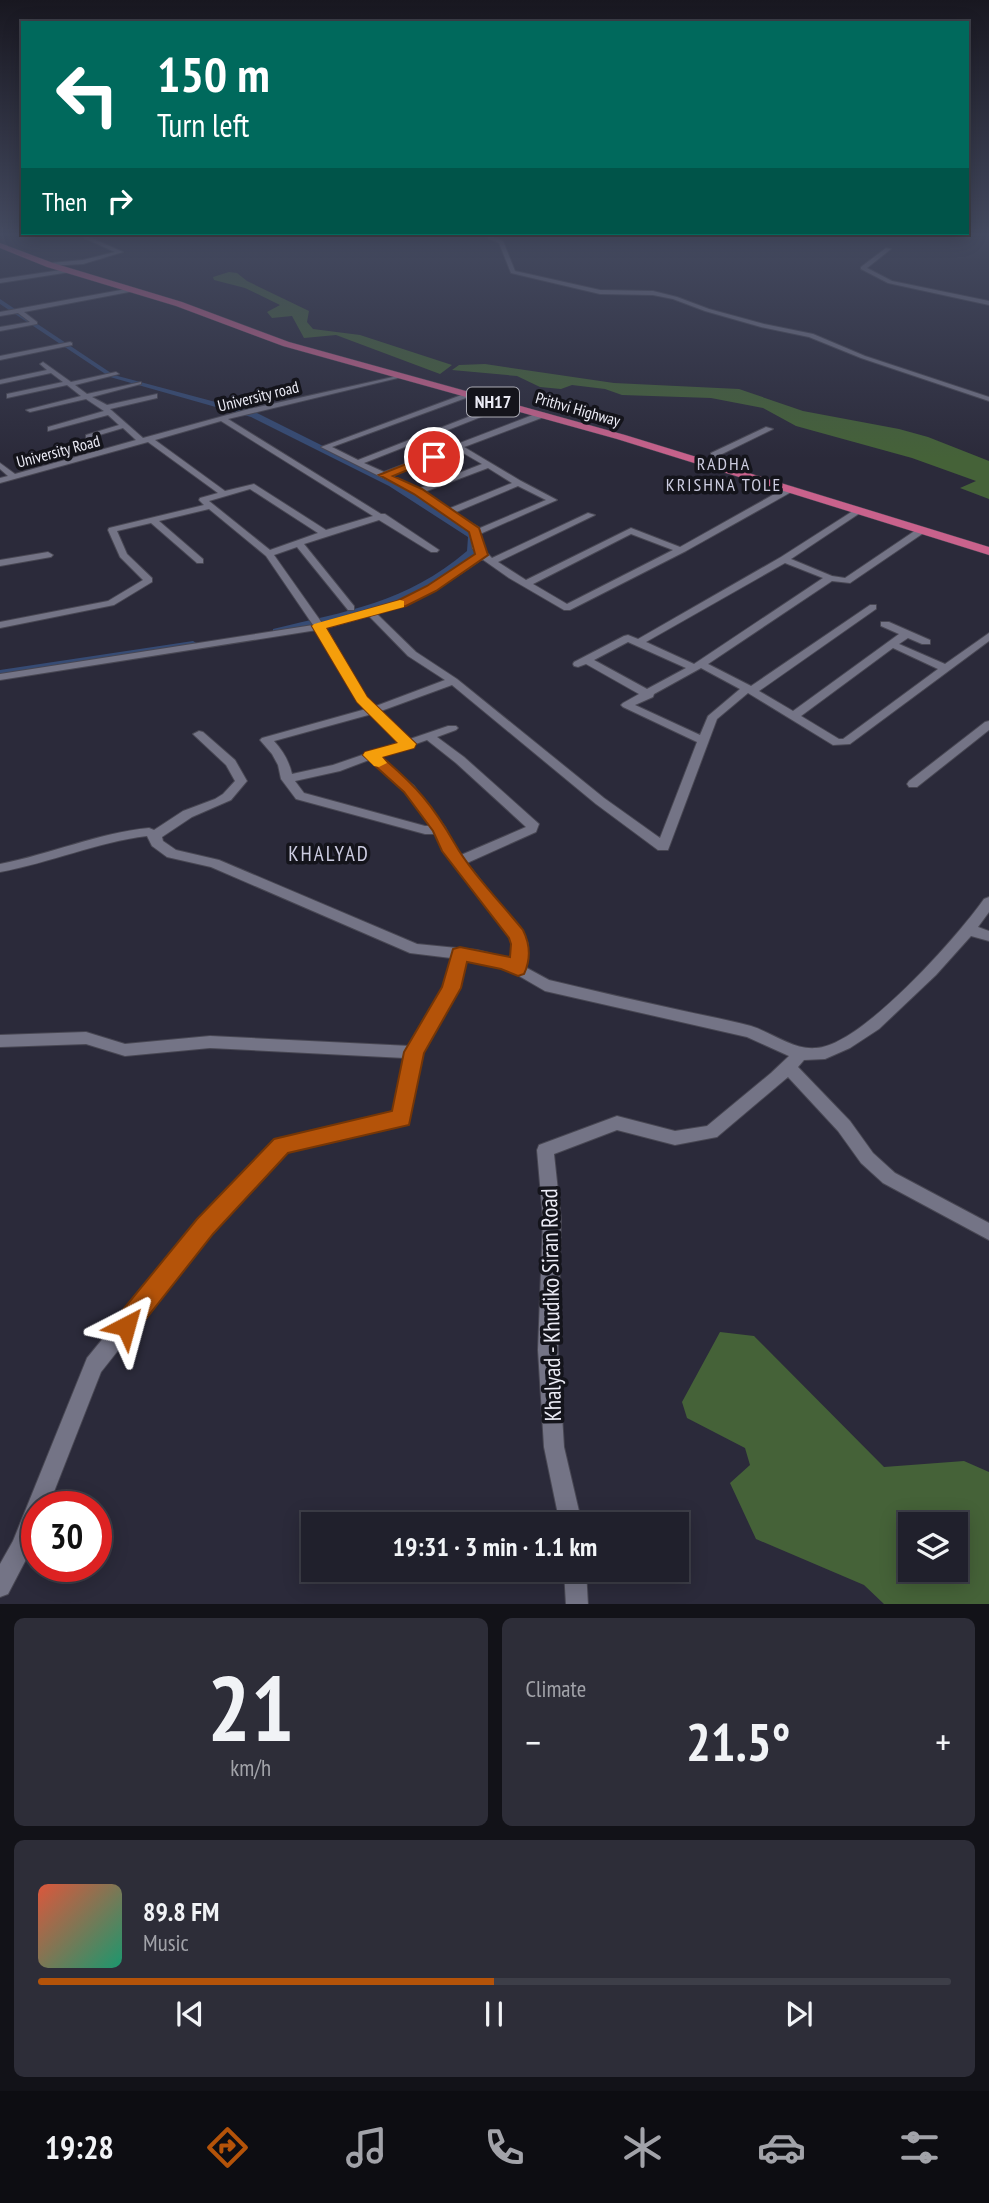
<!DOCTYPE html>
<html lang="en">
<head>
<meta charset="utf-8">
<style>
  :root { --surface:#20202c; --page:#2d2d38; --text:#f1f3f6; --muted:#a2a3a9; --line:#3d3e48; --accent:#b45309 }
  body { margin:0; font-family:"PT Sans Narrow",sans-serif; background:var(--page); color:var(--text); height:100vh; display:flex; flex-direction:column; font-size:26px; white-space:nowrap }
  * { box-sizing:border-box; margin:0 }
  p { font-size:23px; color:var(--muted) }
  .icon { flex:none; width:38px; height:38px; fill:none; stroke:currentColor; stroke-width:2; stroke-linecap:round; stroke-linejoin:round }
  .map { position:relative; height:1604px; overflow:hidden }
  .sheet { display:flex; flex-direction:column; gap:14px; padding:14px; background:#121218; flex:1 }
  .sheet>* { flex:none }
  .top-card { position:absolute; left:21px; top:21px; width:948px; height:214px; border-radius:0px; box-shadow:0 4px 18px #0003,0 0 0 2px var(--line); background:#00695c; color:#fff; overflow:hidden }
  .controls { position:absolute; left:898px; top:1512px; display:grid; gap:14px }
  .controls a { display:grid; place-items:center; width:70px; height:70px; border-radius:0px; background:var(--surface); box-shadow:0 4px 18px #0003,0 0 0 2px var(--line); font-size:35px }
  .speed { position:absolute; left:21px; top:1491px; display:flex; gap:14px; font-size:35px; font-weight:700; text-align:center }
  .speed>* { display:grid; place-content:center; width:91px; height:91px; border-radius:50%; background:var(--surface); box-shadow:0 4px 18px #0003,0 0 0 2px var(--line); line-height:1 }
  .speed .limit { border:10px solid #d22; background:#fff; color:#111 }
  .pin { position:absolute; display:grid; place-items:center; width:60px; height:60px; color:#fff; margin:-30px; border:4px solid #fff; border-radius:50%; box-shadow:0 2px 7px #0007 }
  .me { position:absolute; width:77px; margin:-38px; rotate:39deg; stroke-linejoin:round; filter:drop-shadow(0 0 5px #0008) }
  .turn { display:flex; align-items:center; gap:24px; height:147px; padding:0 21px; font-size:32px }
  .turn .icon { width:91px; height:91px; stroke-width:2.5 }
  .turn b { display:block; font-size:49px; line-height:60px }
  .then { display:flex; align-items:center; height:66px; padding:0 21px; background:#0003; gap:14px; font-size:26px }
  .big { font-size:52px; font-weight:600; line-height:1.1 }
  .sheet .card { flex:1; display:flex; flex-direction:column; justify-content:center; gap:10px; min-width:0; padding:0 24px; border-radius:10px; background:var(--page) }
  .sheet .dial { align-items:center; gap:0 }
  .dial b { font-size:91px; line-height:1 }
  .song { display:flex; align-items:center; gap:21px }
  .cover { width:84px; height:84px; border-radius:10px; background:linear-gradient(135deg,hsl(10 70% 55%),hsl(160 70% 35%)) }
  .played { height:7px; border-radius:4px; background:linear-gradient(90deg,var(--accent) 50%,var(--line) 50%) }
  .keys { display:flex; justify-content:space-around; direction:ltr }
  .heat { display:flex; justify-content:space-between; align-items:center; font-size:38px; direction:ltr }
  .sheet .tiles { flex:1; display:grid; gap:14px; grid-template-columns:1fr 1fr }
  .card:last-child { grid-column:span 2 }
  .trip { position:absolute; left:301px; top:1512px; width:388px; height:70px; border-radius:0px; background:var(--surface); box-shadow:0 4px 18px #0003,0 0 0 2px var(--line); font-weight:600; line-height:70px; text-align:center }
  .tabs { display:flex; height:112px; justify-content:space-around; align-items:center; background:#0d0d12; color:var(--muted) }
  .tabs .icon { width:49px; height:49px }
  .tabs .on { color:var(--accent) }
  .tabs b { font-size:32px; color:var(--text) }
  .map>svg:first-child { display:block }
  .forest { fill:#456238; fill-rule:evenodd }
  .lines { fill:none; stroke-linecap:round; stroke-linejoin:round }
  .canal { fill:#364b74; fill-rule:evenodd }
  .minor-casing { stroke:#484753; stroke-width:2 }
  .highway-casing { stroke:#484753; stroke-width:1 }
  .minor { fill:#747486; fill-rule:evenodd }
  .highway { fill:#c9628c; fill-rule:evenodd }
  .route { fill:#b45309; stroke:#753606; stroke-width:2 }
  .slow { fill:#f59e0b }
  .labels { text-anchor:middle; stroke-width:7; stroke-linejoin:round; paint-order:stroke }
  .far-street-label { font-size:16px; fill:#ececf6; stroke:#14141b }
  .shield { fill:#14141b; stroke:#ababb4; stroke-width:2 }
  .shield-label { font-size:18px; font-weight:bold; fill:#ececf6 }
  .far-neighbourhood-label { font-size:18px; letter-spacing:2px; fill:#cccce0; stroke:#14141b }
  .neighbourhood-label { font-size:21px; letter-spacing:2px; fill:#cccce0; stroke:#14141b }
  .near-street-label { font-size:23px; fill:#ececf6; stroke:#14141b }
</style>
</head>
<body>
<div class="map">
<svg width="989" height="1605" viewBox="0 0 989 1605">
  <rect width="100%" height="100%" fill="#2b2a3a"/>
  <path class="forest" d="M229 272 237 273 247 281 309 311 307 322 313 329 360 335 452 365 440 374 336 335 304 338 292 316 272 318 267 312 280 305 245 288 214 280 213 277Z
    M485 364 614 383 739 389 803 411 899 429 928 437 989 461V499L960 488 976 481 912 458 796 426 763 408 711 398 622 395 605 389 572 385 561 389 540 387 517 376 452 370 459 365Z
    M720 1332 754 1336 884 1467 964 1461 989 1472V1604H884L864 1585 756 1539 730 1483 750 1465 745 1448 687 1418 682 1402ZM910 1524H956V1570H910Z"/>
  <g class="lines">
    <path class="canal" d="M0 299 114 375 257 413 395 482 475 534 477 552 441 581 405 599 367 613 277 634 273 633V629C347 611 406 603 467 551L468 537 389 486 251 417 110 377 0 304Z
      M193 641 198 644 197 646 0 676V670Z"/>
    <g class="minor-casing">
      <path id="minor" d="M75 234H82L123 252 83 264 48 266 50 263 83 260 115 252Z
        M479 234H486L503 241 515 271 600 290 653 291 677 297 709 309 764 324 813 334 865 356 989 397V401L861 358 809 337 761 327 705 311 673 299 653 295 600 294 511 273 499 243Z
        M886 248 891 249 867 268 892 281 989 301V305L888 283 861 269V267Z
        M68 269 70 272 0 283V279Z
        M132 288 134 291 24 312 37 322V324L0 331V327L30 322 18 313 0 316V312Z
        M70 342 72 343V345L0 360V356Z
        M43 362 71 382 116 372 119 374 75 385 87 394 141 382V384L92 397 107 405 157 394V398L110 409 143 438 249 409 402 375V377L228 419 381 514H385L439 550 437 552H431L379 520 304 544 354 606V610H348L297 547 274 555 322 623 398 602 429 587 477 554 472 548 471 532 415 494 321 447 467 393 474 395 332 447 358 460 504 403 511 405 364 463 384 472 538 413H544V417L464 447 521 481 557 500 480 534 482 548 492 558 588 513 595 515 498 562 526 580 631 528 680 547 787 487H793V491L686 551 570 610H564L509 578 482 559C446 584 420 602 377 614L416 652 457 679 604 798 660 838 697 742 623 707 621 705 623 703 639 694 586 664 578 667 574 666 573 664 574 662 624 636 628 635 638 639 781 557 856 509 863 511 791 559 832 576 845 578 919 528H925V532L850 583 832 581 708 664 751 686 870 605H876V609L759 691 793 711 899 634 881 626V622H889L930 640V644H922L908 638 899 644 945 664 989 633V641L850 744 833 745 748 693 717 719 668 850H658L596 804 452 685 381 711 410 739 448 726H456L458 728 456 730 437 737 464 757 539 824 536 832 467 863 524 935 528 944 525 967 549 980C594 991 639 1001 684 1011 706 1016 729 1020 751 1026 773 1033 793 1050 816 1048 861 1046 958 936 984 899L989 897V912L978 927 989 931V941L971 936 936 975 879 1029 850 1048 825 1059 804 1060 798 1067 850 1121 873 1153 895 1173 989 1223V1240L883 1183 861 1163 838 1131 788 1077 717 1137 675 1145 617 1130 554 1154 561 1219 558 1350 564 1447 582 1524H560L544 1447 538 1350 543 1219 537 1150 539 1145 617 1116 675 1131 707 1126 771 1073 789 1056 747 1037 545 991 502 966 465 959 459 988 422 1053 408 1123 287 1151 211 1233 101 1372 48 1507H37V1535L32 1548 8 1594 0 1597V1564L13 1541 87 1358 199 1221 276 1140 395 1113 405 1058 210 1048 125 1056 86 1044 0 1047V1035L86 1032 125 1044 210 1036 410 1046 445 987 451 958 410 953 211 867 167 857 152 846 147 836C97 842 50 863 0 872V864C51 854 98 833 149 828L154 830 183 811 215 799 223 794 235 781 226 765 195 736 193 734 199 731 203 732 235 760 247 781 231 800 192 817 162 837 163 841 176 850 219 860 417 944 477 950 512 959 514 944 511 937 442 850 436 834H425L296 799 281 779 278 765 272 754 260 740 262 738 366 709 357 699 317 630 0 680V674L313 625 266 556 209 509 159 521 203 559V563H197L151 523 117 531 127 554 152 578V582L114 605 0 628V622L108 601 143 580 120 557 108 530 109 528 204 505 199 500 200 498 218 493 148 442 0 483V478L8 476 0 469V463L15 474 136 440 123 428 86 439V435L119 425 108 415 48 431V427L104 411 86 399 30 412 26 410 81 396 67 385 7 398V394L63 382 51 373 0 384V380L47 370 40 364ZM221 421 373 516 326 530 254 484 225 491 155 440ZM458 450 482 464 418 489 390 475ZM488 468 512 483 448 509 424 492ZM518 486 546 500 480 528 454 513ZM250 489 318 533 270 550 209 501ZM631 534 673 550 567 604 533 584ZM785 563 823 578 694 664 646 642ZM369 616 408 656 445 680 376 706 366 697 326 628ZM628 642 686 668 647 689 594 660ZM893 648 938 669 843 739H839L801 716ZM701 668 740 689 708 716 700 735 635 705 653 697 654 694ZM372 714 400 742 333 765 292 774C289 761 283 751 274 741ZM427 740 456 763 526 827 461 855 453 845 445 827 414 786 379 757ZM369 760 406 792 431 826H425L304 793 295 781 340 771Z
        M766 427 773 429 720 455 731 461 723 469H717L716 467 722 461 711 457V453Z
        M48 552 53 555 51 557 0 566V560Z
        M989 721V730L917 787H909L907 784 909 781 985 722Z
        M564 1570H586L588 1605H566Z"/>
    </g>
    <g class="highway-casing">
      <path id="highway" d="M0 243 53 263 182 302 289 342 625 435 989 547V555L617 439 283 346 176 306 47 267 0 248Z"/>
    </g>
    <use href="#minor" class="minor"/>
    <use href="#highway" class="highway"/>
  </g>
  <linearGradient id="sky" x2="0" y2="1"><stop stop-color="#181720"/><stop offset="0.51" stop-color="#444a60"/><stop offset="1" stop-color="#444a60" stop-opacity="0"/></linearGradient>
  <rect width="989" height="459" fill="url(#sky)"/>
  <path class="route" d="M431 454 439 457 393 476 422 489 479 528 488 555 436 591 406 606 326 628 367 697 416 744 414 748 382 757C417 787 432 804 455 844 470 871 503 905 523 930 530 944 531 959 524 974L518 976 501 969 467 962 461 988 424 1053 409 1125 288 1153 213 1234 134 1334 126 1338 117 1334 113 1326 117 1317 197 1219 274 1139 392 1111 404 1052 442 987 453 949 460 947 510 957 511 944 509 938 442 851 433 831 404 792 363 755 365 752 398 743 357 702 312 626 397 601 427 586 475 554 469 532 414 494 379 475Z"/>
  <path class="slow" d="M400 600 404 601V607L326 628 367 697 416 744 414 748 382 757 387 763 379 767 374 766 363 755 365 752 398 743 357 702 312 626 314 624Z"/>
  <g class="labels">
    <g class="far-street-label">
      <text transform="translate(258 396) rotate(-14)" y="6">University road</text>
      <text transform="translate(578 409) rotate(16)" y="6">Prithvi Highway</text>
      <text transform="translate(58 451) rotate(-15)" y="6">University Road</text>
    </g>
    <rect class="shield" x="467" y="387.5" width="52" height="29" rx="5"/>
    <g class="shield-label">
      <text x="493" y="408">NH17</text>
    </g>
    <g class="far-neighbourhood-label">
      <text x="724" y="470">RADHA<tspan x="724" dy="21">KRISHNA TOLE</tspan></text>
    </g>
    <g class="neighbourhood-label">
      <text x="329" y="861">KHALYAD</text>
    </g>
    <g class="near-street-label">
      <text transform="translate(551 1305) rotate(-91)" y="8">Khalyad - Khudiko Siran Road</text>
    </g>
  </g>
</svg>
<div class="controls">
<a><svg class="icon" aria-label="layers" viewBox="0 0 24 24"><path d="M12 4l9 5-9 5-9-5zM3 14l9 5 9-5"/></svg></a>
</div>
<div class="speed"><div class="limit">30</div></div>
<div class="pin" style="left:434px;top:457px;background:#d93025"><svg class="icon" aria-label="arrive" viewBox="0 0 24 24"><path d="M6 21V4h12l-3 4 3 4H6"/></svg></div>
<svg class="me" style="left:126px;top:1326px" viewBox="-20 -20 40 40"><path d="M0-17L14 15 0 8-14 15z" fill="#b45309" stroke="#fff" stroke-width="4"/></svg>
<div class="trip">19:31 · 3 min · 1.1 km</div>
<div class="top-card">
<div class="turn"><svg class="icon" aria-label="left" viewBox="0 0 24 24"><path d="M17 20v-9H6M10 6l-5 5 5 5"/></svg><div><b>150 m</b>Turn left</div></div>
<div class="then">Then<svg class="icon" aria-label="right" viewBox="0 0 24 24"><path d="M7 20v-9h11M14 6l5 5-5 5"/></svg></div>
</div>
</div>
<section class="sheet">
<div class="tiles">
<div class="card dial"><b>21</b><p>km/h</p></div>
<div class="card"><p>Climate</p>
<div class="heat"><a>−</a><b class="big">21.5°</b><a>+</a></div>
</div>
<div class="card">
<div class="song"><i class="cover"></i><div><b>89.8 FM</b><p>Music</p></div></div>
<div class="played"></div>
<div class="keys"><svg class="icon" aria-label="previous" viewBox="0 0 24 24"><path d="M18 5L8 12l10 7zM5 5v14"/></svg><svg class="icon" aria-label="pause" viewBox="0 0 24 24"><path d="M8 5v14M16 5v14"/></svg><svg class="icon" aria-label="next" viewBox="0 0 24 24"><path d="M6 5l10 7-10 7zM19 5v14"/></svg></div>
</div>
</div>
</section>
<nav class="tabs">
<b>19:28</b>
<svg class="icon on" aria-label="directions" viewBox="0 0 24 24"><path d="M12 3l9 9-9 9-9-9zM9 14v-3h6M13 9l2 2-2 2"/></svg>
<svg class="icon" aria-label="music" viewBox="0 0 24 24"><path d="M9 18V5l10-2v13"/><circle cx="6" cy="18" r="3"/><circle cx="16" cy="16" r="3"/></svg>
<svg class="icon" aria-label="phone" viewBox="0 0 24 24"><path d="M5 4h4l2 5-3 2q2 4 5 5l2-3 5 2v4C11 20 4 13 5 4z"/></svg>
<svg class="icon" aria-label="climate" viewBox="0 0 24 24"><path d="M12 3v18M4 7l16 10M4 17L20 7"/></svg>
<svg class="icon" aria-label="car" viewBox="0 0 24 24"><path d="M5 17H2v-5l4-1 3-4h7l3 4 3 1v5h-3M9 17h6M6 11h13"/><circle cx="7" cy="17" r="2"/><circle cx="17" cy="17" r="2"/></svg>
<svg class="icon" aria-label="filters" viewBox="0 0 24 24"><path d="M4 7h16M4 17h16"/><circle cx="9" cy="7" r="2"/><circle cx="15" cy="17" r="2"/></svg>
</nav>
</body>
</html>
